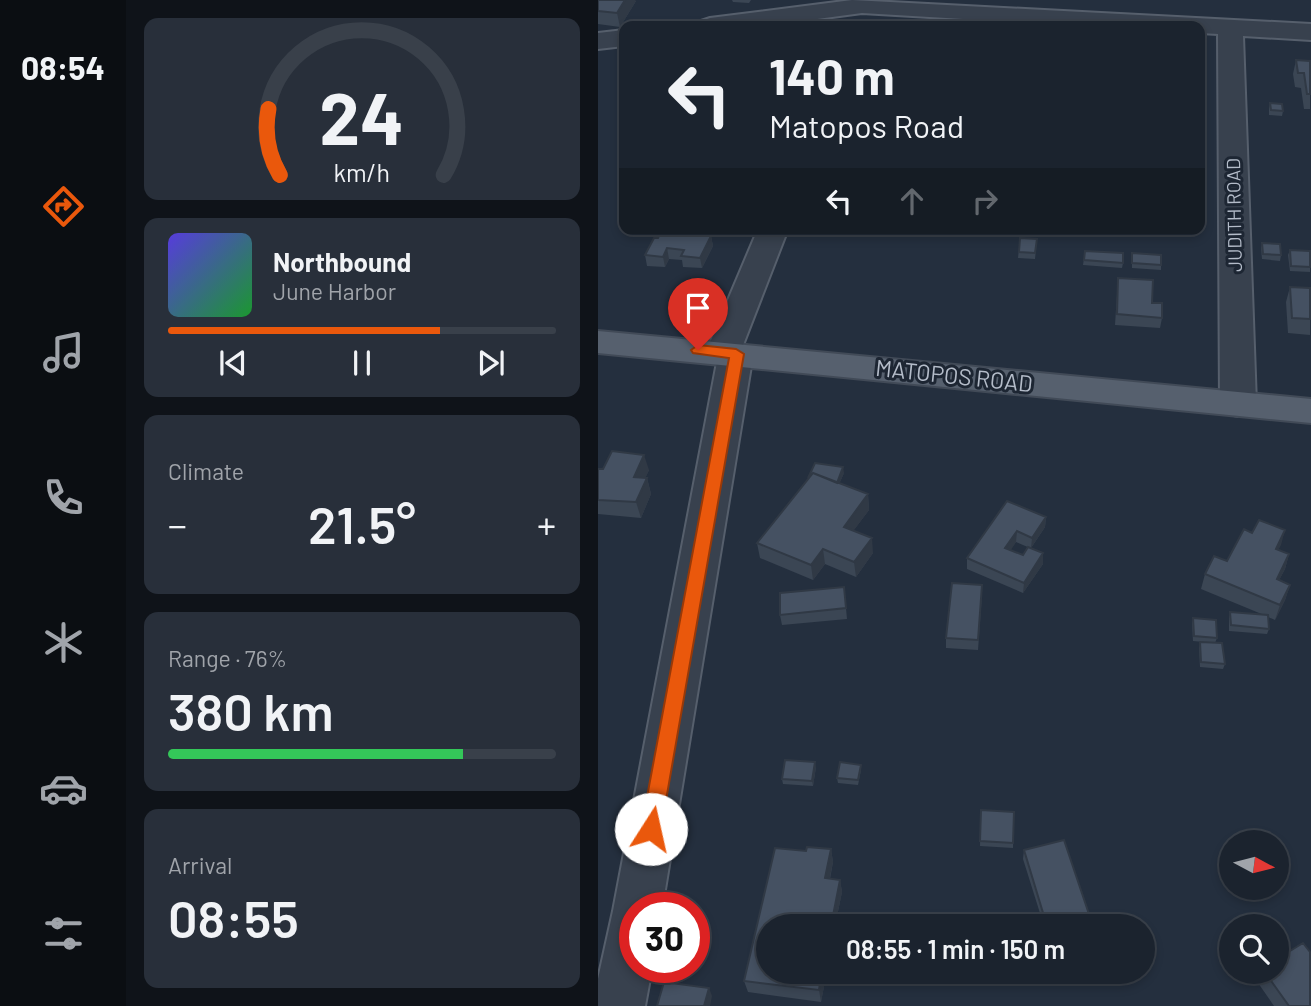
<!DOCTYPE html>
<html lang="en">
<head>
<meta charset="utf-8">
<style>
  :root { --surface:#1b232e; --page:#282f3a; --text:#f1f3f6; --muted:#a0a4aa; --line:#39404a; --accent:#ea580c }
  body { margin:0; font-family:Barlow,sans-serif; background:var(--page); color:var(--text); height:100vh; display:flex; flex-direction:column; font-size:26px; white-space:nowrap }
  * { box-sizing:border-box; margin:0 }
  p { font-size:23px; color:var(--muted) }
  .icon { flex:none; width:38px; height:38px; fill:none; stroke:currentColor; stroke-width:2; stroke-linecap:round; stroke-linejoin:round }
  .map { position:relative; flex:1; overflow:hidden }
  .side { display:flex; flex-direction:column; gap:18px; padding:18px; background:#0f1319; width:472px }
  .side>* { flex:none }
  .top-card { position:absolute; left:21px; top:21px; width:586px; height:214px; border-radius:14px; box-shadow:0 4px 10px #0003,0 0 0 2px var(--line); background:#1b232e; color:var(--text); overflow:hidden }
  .needle { width:46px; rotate:97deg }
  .fabs { position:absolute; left:621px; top:830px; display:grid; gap:14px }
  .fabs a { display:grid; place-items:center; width:70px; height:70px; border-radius:50%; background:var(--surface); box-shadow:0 4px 10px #0003,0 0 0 2px var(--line); font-size:35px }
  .speed { position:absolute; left:21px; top:892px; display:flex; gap:14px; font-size:35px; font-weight:700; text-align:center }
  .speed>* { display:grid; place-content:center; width:91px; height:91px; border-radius:50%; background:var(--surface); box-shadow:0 4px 10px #0003,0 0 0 2px var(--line); line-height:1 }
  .speed .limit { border:10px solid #d22; background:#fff; color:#111 }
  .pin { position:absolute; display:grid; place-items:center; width:60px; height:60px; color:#fff; margin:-72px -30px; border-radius:50% 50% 50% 0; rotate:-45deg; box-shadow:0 0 7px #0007 }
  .pin .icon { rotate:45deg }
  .me { position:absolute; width:77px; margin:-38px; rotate:10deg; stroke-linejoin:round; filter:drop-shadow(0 0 5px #0008) }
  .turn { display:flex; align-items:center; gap:24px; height:147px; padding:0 35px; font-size:32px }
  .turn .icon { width:91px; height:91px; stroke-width:2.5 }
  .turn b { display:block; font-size:49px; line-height:60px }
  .lanes { display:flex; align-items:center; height:66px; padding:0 35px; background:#0003; justify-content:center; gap:35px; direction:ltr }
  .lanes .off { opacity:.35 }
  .big { font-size:52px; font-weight:600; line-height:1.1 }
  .side .widget { flex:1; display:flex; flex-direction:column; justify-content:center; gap:10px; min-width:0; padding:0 24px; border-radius:14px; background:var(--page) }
  .side .dial { align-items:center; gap:0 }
  .dial svg { height:182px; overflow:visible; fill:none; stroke:var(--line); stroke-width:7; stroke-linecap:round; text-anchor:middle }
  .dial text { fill:var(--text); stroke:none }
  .song { display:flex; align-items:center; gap:21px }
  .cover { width:84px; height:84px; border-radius:10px; background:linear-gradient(135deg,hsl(250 70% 55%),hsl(130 70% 35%)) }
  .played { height:7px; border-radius:4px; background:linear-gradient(90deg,var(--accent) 70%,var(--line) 70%) }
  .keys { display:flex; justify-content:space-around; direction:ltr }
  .heat { display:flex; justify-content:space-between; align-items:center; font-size:38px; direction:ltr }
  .charge { height:10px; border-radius:5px; background:linear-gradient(90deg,#34c759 76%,var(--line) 0) }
  .trip { position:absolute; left:158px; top:914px; width:399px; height:70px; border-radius:35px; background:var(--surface); box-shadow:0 4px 10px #0003,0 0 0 2px var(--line); font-weight:600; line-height:70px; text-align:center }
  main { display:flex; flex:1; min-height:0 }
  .menu { display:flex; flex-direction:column; width:126px; justify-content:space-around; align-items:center; background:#0b0e12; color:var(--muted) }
  .menu .icon { width:49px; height:49px }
  .menu .current { color:var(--accent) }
  .menu b { font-size:32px; color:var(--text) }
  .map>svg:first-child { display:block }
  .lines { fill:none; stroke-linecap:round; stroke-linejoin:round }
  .minor-casing { stroke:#565f6c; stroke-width:4 }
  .major-casing { stroke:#414a57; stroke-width:4 }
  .minor { fill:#38414e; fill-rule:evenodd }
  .major { fill:#56606e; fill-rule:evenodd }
  .wall { fill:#3b4654; fill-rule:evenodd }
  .shaded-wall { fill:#303945 }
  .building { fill:#455162; stroke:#303945; stroke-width:2 }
  .route { fill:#ea580c; stroke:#983908; stroke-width:2 }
  .labels { text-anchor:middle; stroke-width:6; stroke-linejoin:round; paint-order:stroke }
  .far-street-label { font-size:19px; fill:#b4bcc9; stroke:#1d2633 }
  .street-label { font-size:23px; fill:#b4bcc9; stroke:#1d2633 }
</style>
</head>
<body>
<main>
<nav class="menu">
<b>08:54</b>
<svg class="icon current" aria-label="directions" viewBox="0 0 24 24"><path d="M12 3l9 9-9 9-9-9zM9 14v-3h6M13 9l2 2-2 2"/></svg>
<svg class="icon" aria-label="music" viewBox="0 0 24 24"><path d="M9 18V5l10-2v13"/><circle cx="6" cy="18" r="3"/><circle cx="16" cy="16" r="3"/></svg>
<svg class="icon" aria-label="phone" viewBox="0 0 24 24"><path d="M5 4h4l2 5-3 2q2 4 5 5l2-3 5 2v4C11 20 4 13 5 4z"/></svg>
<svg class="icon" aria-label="climate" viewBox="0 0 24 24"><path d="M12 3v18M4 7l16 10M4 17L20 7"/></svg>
<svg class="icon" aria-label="car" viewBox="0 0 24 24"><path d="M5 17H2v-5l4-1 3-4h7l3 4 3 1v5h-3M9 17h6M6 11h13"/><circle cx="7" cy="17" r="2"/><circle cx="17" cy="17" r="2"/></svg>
<svg class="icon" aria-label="filters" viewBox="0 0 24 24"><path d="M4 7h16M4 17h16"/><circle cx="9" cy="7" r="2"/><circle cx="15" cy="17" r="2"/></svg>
</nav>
<section class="side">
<div class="widget dial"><svg viewBox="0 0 100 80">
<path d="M14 69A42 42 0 1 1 86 69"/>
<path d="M14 69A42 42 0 0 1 9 40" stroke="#ea580c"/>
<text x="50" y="56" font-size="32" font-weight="700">24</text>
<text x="50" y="72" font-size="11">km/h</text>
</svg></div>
<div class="widget">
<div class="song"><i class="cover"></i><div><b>Northbound</b><p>June Harbor</p></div></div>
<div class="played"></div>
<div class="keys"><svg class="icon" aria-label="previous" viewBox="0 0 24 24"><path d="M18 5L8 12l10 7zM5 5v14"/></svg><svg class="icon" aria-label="pause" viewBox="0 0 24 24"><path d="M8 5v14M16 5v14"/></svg><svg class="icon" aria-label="next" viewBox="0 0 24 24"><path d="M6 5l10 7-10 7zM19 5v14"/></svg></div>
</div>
<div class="widget"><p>Climate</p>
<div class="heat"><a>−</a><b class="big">21.5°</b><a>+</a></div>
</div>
<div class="widget"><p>Range · 76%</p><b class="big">380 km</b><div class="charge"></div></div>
<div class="widget"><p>Arrival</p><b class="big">08:55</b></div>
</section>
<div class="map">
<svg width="713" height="1006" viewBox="0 0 713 1006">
  <rect width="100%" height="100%" fill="#242f3e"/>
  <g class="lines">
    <g class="minor-casing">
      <path id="minor" d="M254 0 713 24V40L645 36 658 404 653 413 640 416 627 413 622 404 620 34 602 33V26H485L264 13 167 26H99L103 21 112 18Z
        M26 30V46L0 49V33Z
        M160 229H190L145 345 150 346 155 354 64 908H37V968H54L47 1006H0V979L15 911 119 362 113 360 108 352Z"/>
    </g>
    <g class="major-casing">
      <path id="major" d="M0 331 713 399V423L0 353Z"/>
    </g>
    <use href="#minor" class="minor"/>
    <use href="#major" class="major"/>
  </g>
  <path class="wall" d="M0 0 38 1 22 27 0 24Z
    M134 0H153L151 3 135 2Z
    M698 60 712 61V109H706L703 88 697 87 695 74Z
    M672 103 685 111 684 116 671 115V108Z
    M76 229H107V235L113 236 115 246 104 268 85 267 84 260 71 259 67 267 49 266 47 255 60 238 75 232Z
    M422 238 439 239 437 259 420 258Z
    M664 243 683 255 682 261 664 259 663 248Z
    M692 250 712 251V272L692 271 690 255Z
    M487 251 525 263 524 268 485 265Z
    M534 253 563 265V270L534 268Z
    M520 278 554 303 564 318 562 328 517 325Z
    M692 287 712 288V335L690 333 688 302Z
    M0 469 51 470 47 478H49L53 494 43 518 0 514Z
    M246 473 241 484 270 494 271 510 255 531 275 553 258 577 227 564 215 580 162 558 159 543Z
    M409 501 448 517 447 527 433 548 445 564 425 593 369 569V558ZM418 542 432 548 425 555 412 550Z
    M687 530 680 550 691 554 687 569 681 580 692 585 687 600 677 620 670 617 671 629 669 634 631 631V618L632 612 666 615 603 589 607 574 629 561 654 533Z
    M246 587 249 619 184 625 182 615Z
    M384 595 380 650 348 648V638Z
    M595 618 619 638 617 643 595 641 594 623Z
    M602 642 627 664 625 669 602 667 601 648Z
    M263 765V770L260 785 240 783 239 778Z
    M218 767 215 786 185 784 184 779Z
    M383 810 416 812 415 848 382 846Z
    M209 847 233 849 235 862 232 879 242 880 244 892 237 926H170V971H229L223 1002 150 992 146 981 177 848 208 851Z
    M426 850 495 926H446L425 859Z
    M306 971H329L328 975 318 979 307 975Z
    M662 971H679L712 1006H676L658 980Z"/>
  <path class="shaded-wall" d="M27 0H37L38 1 22 27 19 13Z
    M113 236 115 246 104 268 102 258Z
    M69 248 71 259 67 267 65 257Z
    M46 455 51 470 41 492 36 477Z
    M245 467 246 473 239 489V483Z
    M49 478 53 494 43 518 38 502Z
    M270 494 271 510 247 542 246 527Z
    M448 517 447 527 433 548 434 538Z
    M687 530 683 545 673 564 678 549Z
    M419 531 418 542 407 559V548Z
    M274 538 275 553 258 577 256 562Z
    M225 549 227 564 215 580 213 565Z
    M445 553V564L425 593 426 583Z
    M691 554 687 569 674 594 679 579Z
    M692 585 687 600 677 620 682 605Z
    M217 762 218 767 215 786 214 781Z
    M233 849 235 862 229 891 227 878Z
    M242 880 244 892 237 926H233Z
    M224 971H229L223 1002 221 990Z
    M326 971H329L328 975 318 979 317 975Z
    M111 988 114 996 112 1006H106Z"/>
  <path class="building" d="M0 0H27L19 13 0 11Z
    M698 60 712 61V94H709L706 73H700Z
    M672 103 684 104 685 111 673 110Z
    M76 229H106L103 235 75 232Z
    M63 231 113 236 102 258 83 256 86 250 69 248 65 257 47 255 56 238H60Z
    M422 238 439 239 437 253 421 252Z
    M664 243 682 244 683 255 665 254Z
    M692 250 712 251V267L693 266Z
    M487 251 525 253V263L486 260Z
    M534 253 563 255V265L534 263Z
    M520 278 555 280 554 303H564V318L519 314Z
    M692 287 712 288V319L694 318Z
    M14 451 46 455 36 477 49 478 38 502 0 500V469H5Z
    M217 463 245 467 239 483 215 473 210 478Z
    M215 473 270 494 246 527 274 538 256 562 225 549 213 565 159 543Z
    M409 501 448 517 434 538 419 531 407 548 425 555 430 547 445 553 426 583 369 558Z
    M661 520 687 530 678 549 691 554 679 579 692 585 682 605 607 574 616 556 629 561 646 529 654 533Z
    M354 583 384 585 380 640 348 638Z
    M246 587 248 608 182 615V593Z
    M632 612 670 615 671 629 633 625Z
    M595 618 618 620 619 638 596 636Z
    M602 642 624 643 627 664 603 662Z
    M187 760 217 762 214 781 184 779Z
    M242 762 263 765 260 780 239 778Z
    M383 810 416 812 415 843 382 841Z
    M466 840 495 926H449L426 850Z
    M209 847 233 849 227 878 242 880 233 926H170V971H224L221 990 146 981 177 848 208 851Z
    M705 943 712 952V1006H691L666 971H679V959Z
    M308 971H326L317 975Z
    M66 982 111 988 106 1006H59Z"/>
  <path class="route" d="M100 345 138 349 146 354 63 829 60 835 53 838 46 835 43 829 131 358 95 353 93 350Z"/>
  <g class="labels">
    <g class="far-street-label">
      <text transform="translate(636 215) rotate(-91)" y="7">JUDITH ROAD</text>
    </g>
    <g class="street-label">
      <text transform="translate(356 376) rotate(6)" y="8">MATOPOS ROAD</text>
    </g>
  </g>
</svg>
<div class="fabs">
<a><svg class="needle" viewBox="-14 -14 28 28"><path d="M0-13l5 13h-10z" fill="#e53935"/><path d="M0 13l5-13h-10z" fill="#a0a4aa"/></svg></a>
<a><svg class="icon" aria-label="search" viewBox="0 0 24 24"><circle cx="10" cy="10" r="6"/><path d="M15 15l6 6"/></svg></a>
</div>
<div class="speed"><div class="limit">30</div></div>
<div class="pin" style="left:100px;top:350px;background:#d93025"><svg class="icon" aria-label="arrive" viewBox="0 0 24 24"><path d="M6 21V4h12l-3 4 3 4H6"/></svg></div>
<svg class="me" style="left:53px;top:829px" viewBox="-20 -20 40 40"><circle r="19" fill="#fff"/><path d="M0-13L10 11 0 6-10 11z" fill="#ea580c"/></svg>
<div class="trip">08:55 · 1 min · 150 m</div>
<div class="top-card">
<div class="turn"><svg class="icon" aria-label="left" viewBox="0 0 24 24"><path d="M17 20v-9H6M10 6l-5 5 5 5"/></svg><div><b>140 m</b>Matopos Road</div></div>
<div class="lanes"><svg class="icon" aria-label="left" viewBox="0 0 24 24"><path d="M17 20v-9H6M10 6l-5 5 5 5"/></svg><svg class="icon off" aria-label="ahead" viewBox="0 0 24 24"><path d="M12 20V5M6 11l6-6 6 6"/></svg><svg class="icon off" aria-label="right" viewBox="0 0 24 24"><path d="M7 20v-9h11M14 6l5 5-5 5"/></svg></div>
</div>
</div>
</main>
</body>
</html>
